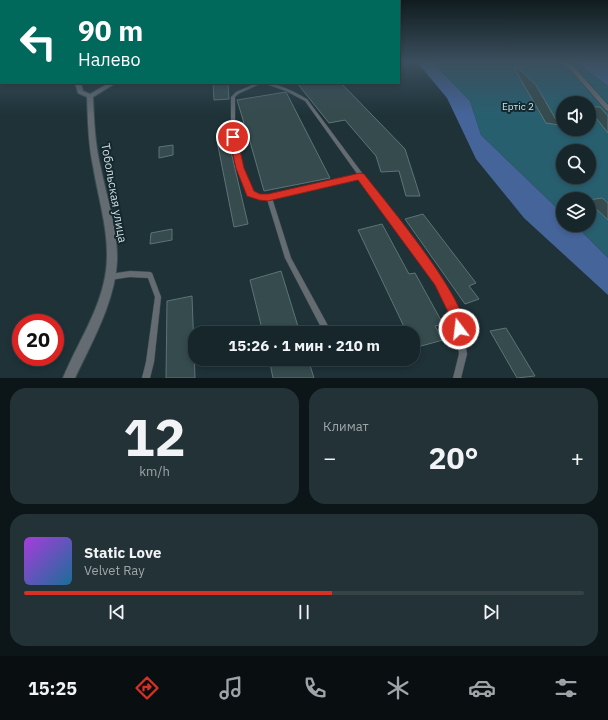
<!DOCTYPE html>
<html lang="ru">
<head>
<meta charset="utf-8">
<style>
  :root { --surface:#16262a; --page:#233236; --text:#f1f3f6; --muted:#9ea5a8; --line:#354347; --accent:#d93025 }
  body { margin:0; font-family:"IBM Plex Sans",sans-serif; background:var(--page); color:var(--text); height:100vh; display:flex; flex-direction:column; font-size:15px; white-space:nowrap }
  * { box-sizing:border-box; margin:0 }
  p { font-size:13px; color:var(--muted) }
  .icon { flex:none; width:22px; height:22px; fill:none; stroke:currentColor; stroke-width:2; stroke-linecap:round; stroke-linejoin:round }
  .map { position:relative; height:378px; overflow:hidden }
  .side { display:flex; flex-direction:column; gap:10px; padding:10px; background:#0c1517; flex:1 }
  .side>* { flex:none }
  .banner { position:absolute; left:0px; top:0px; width:400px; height:84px; box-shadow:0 2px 6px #0003,0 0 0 1px var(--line); background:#00695c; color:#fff; overflow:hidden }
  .buttons { position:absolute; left:556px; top:96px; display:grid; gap:8px }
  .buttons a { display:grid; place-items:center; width:40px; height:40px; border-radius:50%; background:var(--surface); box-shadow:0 2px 6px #0003,0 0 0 1px var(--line); font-size:20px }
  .speed { position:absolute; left:12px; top:314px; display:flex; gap:8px; font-size:20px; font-weight:700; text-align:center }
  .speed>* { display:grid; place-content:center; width:52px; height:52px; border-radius:50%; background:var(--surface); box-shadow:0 2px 6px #0003,0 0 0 1px var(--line); line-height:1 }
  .speed .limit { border:6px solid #d22; background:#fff; color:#111 }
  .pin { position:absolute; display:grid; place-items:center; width:34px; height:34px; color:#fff; margin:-17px; border:2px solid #fff; border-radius:50%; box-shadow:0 1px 4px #0007 }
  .me { position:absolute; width:44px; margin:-22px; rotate:345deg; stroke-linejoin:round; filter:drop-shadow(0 0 3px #0008) }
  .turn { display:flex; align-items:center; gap:14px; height:84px; padding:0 12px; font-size:18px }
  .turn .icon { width:52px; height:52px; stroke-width:2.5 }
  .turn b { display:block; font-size:28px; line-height:34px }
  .big { font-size:30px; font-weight:800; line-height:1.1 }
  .side .tile { flex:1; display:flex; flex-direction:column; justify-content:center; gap:6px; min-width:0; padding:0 14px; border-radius:16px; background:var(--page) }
  .side .dial { align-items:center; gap:0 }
  .dial b { font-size:52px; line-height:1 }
  .song { display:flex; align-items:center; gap:12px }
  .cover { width:48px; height:48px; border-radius:6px; background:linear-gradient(135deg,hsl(280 70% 55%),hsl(200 70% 35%)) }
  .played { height:4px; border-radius:2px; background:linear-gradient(90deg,var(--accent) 55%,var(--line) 55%) }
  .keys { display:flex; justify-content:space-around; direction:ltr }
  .heat { display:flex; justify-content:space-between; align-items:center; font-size:22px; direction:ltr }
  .side .tiles { flex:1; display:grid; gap:10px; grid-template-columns:1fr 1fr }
  .tile:last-child { grid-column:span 2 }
  .trip { position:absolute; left:188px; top:326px; width:232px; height:40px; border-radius:16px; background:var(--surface); box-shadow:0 2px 6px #0003,0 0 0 1px var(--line); font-weight:800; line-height:40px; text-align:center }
  .dock { display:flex; height:64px; justify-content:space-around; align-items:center; background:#090f11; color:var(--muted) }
  .dock .icon { width:28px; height:28px }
  .dock .current { color:var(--accent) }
  .dock b { font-size:18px; color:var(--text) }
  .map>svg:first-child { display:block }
  .green { fill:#285f6f; fill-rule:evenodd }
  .water { fill:#456499 }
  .building { fill:#354b4d; stroke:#5d7476 }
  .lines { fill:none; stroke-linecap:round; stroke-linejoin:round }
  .lane-casing { stroke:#3b4d53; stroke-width:1 }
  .street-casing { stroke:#3b4d53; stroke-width:2 }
  .lane { fill:#646b71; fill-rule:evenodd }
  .street { fill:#646b71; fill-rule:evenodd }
  .route { fill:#d93025; stroke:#8d1f18 }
  .labels { text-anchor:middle; stroke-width:4; stroke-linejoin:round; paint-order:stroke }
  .far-park-label { font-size:10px; fill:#bce7f6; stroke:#14282e }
  .street-label { font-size:12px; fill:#d1dce0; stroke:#14282e }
</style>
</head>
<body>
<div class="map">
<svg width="608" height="378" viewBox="0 0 608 378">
  <rect width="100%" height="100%" fill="#1e3238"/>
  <path class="green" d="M432 62H576L608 86V258L575 225H589V199H563V214L481 135 470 101ZM563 103H589V129H563ZM563 151H589V177H563Z"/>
  <path class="water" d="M417 62H432L470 101 481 135 563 214V225H575L608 258V295L524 218 476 159 447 98Z
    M576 62H608V86Z"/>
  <path class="building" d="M516 66 536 85 559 125 546 123 514 68Z
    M213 83H228L229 99 214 100Z
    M297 83H341L405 149 420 196H406L399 171 381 172 376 156 345 120 329 123Z
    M286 92 330 178 264 191 249 138 241 139 237 124 244 123 237 100Z
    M589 107H600L608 116V133L589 109Z
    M228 139 248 224 234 227 217 141Z
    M173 145V155L159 158V147Z
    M602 198 608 203V220L589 202V200Z
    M423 214 476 283 469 286 479 299 465 304 405 219Z
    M382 224 409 274 415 273 443 324 435 326 443 340 421 346 415 333H407L358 230Z
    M172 229V240L150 244 151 233Z
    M281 271 300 333H263L250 280Z
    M192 296 195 378H166L167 301Z
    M506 328 535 376 517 378 490 331Z
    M269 359H308L314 378H273Z"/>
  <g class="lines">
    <g class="lane-casing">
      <path id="lane" d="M257 83H262L238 94 235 97V137L242 168 253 192 260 195H269L358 175 305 101 286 91 263 83C279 83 294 92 307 99L441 279 461 317 467 354 461 378H453L459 354 455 318 437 283 360 178 272 198 291 258 332 333H324L285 258 267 199H259L249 194 238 168 231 137V97L236 92Z
        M130 271 150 272 152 273 161 297 154 362 150 378H142L146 362 155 297 148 278 130 277 110 280 108 279 107 277 108 275 110 274Z"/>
    </g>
    <g class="street-casing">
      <path id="street" d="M562 62H567L573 66 608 105V111L606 110 569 68Z
        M75 83H81L83 91 90 94 109 83H116L93 97C94 121 95 145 101 169 107 199 118 230 117 261 115 302 92 342 75 378H63C77 344 98 314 105 277 112 240 99 203 93 166 88 143 88 121 87 97L78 93Z"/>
    </g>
    <use href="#lane" class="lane"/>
    <use href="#street" class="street"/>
  </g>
  <linearGradient id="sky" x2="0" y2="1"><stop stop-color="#101c1f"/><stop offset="0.54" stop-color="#3b4f5e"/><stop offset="1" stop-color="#3b4f5e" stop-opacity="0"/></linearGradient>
  <rect width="608" height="115" fill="url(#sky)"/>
  <path class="route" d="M233 134 237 137 244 168 254 191 260 194H268L360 173 364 174C383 199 475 307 464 334L459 336 455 334 451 318 435 285 358 180 268 201 259 200 247 196 236 168 229 137Z"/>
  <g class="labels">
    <g class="far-park-label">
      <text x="518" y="110">Ертіс 2</text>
    </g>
    <g class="street-label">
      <text transform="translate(114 193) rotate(80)" y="4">Тобольская улица</text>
    </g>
  </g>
</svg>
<div class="buttons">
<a><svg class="icon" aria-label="sound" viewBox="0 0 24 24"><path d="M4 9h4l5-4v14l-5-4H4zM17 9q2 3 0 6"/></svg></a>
<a><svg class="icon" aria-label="search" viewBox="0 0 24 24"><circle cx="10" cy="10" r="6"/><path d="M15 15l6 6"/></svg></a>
<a><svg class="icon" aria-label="layers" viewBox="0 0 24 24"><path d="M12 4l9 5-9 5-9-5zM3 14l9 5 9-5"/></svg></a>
</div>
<div class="speed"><div class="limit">20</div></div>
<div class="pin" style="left:233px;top:137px;background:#d93025"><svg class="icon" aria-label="arrive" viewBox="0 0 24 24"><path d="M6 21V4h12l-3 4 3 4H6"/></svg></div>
<svg class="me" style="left:459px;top:329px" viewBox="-20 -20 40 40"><circle r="17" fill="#d93025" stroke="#fff" stroke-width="3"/><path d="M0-11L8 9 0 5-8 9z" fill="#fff"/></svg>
<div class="trip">15:26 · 1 мин · 210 m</div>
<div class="banner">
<div class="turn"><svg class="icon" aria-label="left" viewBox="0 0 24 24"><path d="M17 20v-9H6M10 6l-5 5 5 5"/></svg><div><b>90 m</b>Налево</div></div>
</div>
</div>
<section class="side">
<div class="tiles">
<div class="tile dial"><b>12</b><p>km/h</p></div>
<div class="tile"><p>Климат</p>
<div class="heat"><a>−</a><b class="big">20°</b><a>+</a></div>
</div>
<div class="tile">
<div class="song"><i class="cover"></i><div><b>Static Love</b><p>Velvet Ray</p></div></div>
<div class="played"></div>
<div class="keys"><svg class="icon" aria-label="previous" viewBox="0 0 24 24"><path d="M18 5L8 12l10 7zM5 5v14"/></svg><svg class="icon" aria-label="pause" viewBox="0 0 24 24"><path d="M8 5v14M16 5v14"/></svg><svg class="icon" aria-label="next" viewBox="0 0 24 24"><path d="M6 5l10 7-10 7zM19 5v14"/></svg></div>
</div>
</div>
</section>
<nav class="dock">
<b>15:25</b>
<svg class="icon current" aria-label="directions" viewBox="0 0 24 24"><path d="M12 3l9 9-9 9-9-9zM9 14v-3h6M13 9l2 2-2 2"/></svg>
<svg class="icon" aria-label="music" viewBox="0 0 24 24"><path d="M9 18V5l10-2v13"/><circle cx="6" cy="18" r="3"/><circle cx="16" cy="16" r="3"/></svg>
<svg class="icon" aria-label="phone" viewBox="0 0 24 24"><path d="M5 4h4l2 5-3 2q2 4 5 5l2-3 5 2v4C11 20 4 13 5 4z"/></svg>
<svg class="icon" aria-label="climate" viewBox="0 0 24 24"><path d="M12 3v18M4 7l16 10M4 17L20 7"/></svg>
<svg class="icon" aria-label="car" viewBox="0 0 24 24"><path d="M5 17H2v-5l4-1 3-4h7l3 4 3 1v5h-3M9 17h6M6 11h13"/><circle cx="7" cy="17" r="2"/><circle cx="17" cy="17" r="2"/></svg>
<svg class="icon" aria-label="filters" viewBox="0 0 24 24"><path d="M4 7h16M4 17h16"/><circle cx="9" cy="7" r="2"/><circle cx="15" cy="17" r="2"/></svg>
</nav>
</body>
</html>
